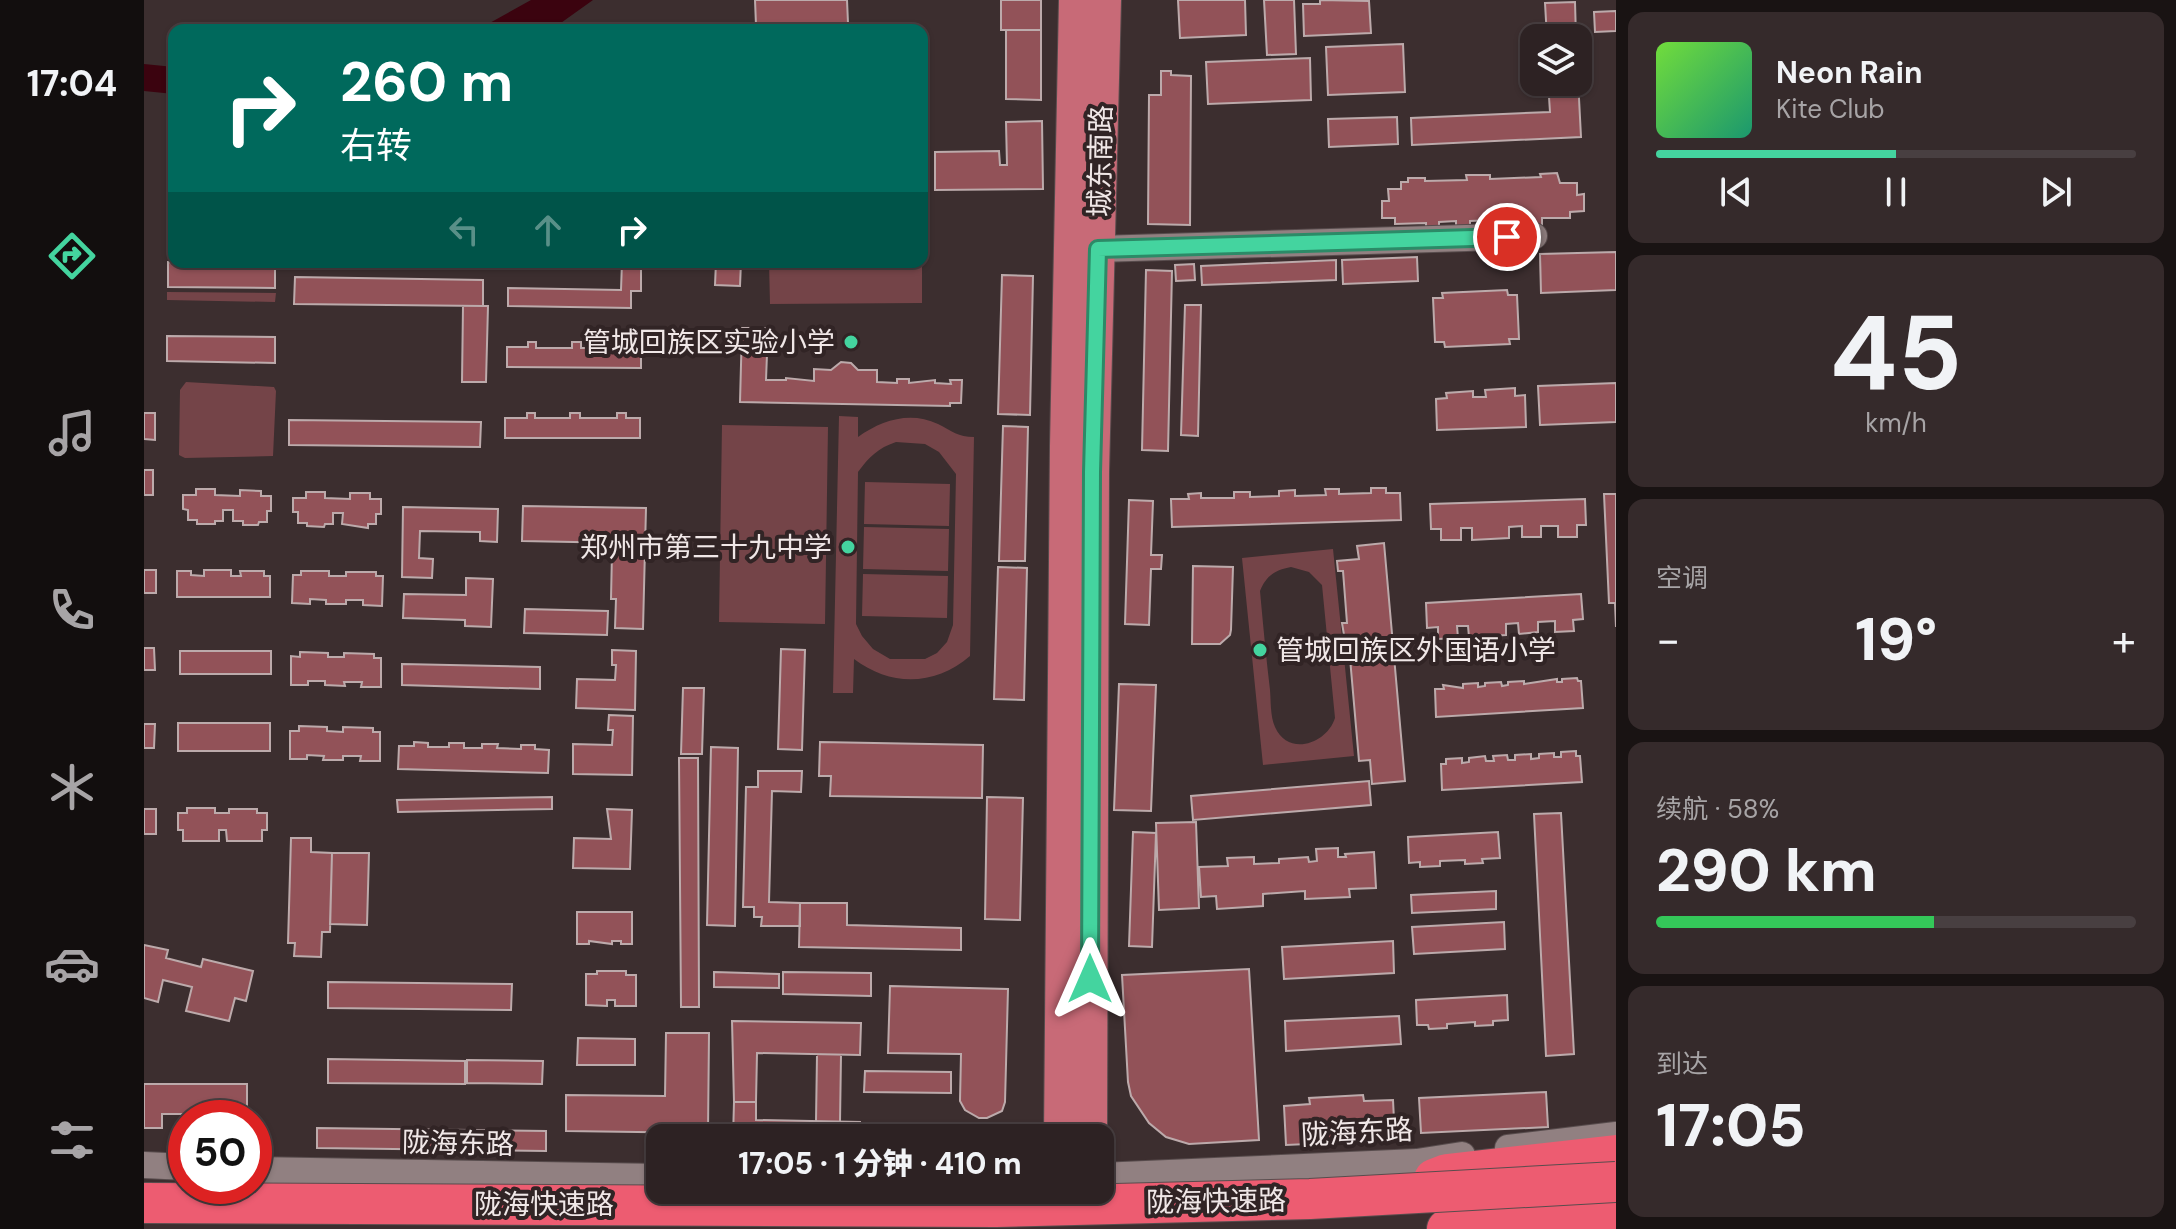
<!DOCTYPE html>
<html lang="zh">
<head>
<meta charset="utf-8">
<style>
  :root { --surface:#2d2223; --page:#352a2b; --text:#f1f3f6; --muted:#a7a4a6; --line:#483f41; --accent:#44d49f }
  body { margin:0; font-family:"DM Sans","Noto Sans SC",sans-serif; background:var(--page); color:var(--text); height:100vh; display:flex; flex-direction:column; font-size:30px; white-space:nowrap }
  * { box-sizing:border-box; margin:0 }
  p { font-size:26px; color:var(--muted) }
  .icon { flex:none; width:44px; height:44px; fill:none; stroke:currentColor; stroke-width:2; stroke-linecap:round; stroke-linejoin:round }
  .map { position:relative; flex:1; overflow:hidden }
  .details { display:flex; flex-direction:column; gap:12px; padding:12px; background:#191313; width:560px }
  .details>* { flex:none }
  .guide { position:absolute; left:24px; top:24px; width:760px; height:244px; border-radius:16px; box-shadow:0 2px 6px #0004,0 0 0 2px var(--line); background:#00695c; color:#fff; overflow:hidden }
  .fabs { position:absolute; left:1376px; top:24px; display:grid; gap:16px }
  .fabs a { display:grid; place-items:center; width:72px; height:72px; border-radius:16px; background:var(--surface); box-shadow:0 2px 6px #0004,0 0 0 2px var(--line); font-size:40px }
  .speed { position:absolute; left:24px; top:1100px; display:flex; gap:16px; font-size:40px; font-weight:700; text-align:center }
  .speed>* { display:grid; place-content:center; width:104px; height:104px; border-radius:50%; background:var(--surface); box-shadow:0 2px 6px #0004,0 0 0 2px var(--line); line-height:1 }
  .speed .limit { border:12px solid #d22; background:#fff; color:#111 }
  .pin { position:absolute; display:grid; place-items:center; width:68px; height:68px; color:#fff; margin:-34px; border:4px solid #fff; border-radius:50%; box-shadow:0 2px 8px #0007 }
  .me { position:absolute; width:88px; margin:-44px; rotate:0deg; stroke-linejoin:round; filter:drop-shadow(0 0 6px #0008) }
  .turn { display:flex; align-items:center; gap:28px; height:168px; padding:0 40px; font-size:36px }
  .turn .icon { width:104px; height:104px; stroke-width:2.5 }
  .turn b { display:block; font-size:56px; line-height:68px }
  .lanes { display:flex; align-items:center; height:76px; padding:0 40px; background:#0003; justify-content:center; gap:40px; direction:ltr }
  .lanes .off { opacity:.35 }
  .big { font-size:60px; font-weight:800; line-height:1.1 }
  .details .widget { flex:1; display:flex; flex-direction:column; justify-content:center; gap:12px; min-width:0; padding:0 28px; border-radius:16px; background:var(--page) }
  .details .dial { align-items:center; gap:0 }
  .dial b { font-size:104px; line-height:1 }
  .song { display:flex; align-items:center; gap:24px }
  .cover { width:96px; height:96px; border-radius:12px; background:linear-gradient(135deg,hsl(100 70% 55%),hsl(160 70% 35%)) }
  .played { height:8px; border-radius:4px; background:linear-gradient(90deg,var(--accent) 50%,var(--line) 50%) }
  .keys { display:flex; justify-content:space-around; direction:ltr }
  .heat { display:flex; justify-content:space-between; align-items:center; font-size:44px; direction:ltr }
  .charge { height:12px; border-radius:6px; background:linear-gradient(90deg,#34c759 58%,var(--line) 0) }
  .trip { position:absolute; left:502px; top:1124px; width:468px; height:80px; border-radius:16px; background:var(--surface); box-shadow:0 2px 6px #0004,0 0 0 2px var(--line); font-weight:800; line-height:80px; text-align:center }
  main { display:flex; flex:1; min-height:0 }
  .tab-bar { display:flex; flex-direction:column; width:144px; justify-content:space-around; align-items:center; background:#120e0e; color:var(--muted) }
  .tab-bar .icon { width:56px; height:56px }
  .tab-bar .active { color:var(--accent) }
  .tab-bar b { font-size:36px; color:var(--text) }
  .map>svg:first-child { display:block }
  .green { fill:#744448; fill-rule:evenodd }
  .water { fill:#3b030f }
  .building { fill:#925258; stroke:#bcaaab; stroke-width:2 }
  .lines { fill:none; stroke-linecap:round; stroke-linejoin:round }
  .minor-casing { stroke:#584c4d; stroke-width:28 }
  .major-casing { stroke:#584c4d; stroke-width:36 }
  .highway-casing { stroke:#584c4d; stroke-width:42 }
  .minor { stroke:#918081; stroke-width:26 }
  .major { stroke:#c86a77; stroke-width:34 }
  .highway { stroke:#ed5c71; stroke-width:40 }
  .highway-bridge-casing { stroke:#584c4d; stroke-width:42; stroke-linecap:butt }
  .highway-bridge { stroke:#ed5c71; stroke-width:40 }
  .route-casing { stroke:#2c8a67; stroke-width:20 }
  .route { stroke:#44d49f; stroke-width:14 }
  .poi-dot { fill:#44d49f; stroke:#312425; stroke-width:3 }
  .labels { text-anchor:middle; stroke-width:8; stroke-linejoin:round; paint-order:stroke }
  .street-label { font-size:28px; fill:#f0e7e7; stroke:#312425 }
  .poi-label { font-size:28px; fill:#f0e7e7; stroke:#312425; text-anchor:end }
</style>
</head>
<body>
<main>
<nav class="tab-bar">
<b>17:04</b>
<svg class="icon active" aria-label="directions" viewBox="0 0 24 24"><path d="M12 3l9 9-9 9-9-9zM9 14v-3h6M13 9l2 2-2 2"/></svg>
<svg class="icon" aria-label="music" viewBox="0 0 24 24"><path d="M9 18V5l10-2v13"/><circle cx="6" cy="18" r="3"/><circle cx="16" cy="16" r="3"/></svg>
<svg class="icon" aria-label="phone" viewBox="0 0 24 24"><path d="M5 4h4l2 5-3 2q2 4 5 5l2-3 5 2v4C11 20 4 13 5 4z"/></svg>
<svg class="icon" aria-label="climate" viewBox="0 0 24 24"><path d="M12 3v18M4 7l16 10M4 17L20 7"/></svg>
<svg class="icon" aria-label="car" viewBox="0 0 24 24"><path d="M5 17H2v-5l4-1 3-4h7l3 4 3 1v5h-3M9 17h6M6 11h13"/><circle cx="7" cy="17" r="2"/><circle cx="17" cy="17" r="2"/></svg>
<svg class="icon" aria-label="filters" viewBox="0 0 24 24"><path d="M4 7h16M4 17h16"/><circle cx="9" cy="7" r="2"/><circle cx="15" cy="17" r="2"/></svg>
</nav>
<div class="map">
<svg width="1472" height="1229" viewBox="0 0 1472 1229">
  <rect width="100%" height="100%" fill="#3c2e2f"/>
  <path class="green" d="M625 262H778V303L626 304Z
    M23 292 132 293 131 302 23 300Z
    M42 382 130 387 132 391 129 456 41 458 35 455 36 390Z
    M695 416 714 417V437C738 420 766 411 794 424 808 431 814 437 830 437L826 656C791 686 747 687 710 659L709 693H689ZM752 442 781 444 795 452 812 474 809 625 803 642 793 653 781 659H746L729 649 718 636 712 624 714 472C725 457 734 448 752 442Z
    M578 425 684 427 681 624 575 622Z
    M721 482 806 484 805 526 720 524Z
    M720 527 805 529 804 571 719 569Z
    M1189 549 1210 756 1119 765 1098 558ZM1147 567 1165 572 1178 585 1191 718C1183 744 1144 757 1131 727 1126 716 1127 701 1126 690 1122 657 1119 624 1116 591 1122 576 1131 570 1147 567Z
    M719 574 804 576 803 618 718 616Z"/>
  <path class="water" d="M387 0H449L407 30H333Z
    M0 64 30 67V94L0 91Z"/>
  <path class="building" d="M611 0H703L704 23 612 25Z
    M857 0H897V30H857Z
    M1034 0H1101L1102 35 1036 38Z
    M1120 0H1150L1152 54 1123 55Z
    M1176 0 1225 1 1227 33 1160 36 1159 4H1176Z
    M1431 2 1432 38H1403L1401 3Z
    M1472 11V31L1451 32 1450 12Z
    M862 30H897V100L862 99Z
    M1259 44 1261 92 1184 95 1182 47Z
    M1166 58 1167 100 1064 104 1062 62Z
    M1017 71H1027V75L1047 76 1046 225 1004 224 1005 95H1017Z
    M1434 79 1437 137 1268 145 1267 118 1406 112 1404 82H1434Z
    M1253 117 1254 144 1185 147 1184 119Z
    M898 121 899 189 791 190V152L855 151 856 165H863L862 122Z
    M1413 173 1416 183H1433V195L1440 194V211L1426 212V218H1398V225L1381 226V219L1364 220V226L1352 227 1351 220 1326 221V228H1312V221L1295 222V229H1282V223L1251 224V218H1238V201H1245L1244 189H1257V182H1264V178H1281V181L1323 180 1322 175H1346V179L1397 177 1396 174Z
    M1472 252V290L1397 293 1396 254Z
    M1273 257 1274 281 1199 284 1198 260Z
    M1192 260V280L1058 285 1057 266Z
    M24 262 131 263V288L24 287Z
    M478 262H497V291H487V308L364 306V288L477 290Z
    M572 262H597L596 286 571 285Z
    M1050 264 1051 280 1032 281 1031 265Z
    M1002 270 1028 271 1024 451 998 450Z
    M858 275 889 276 886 415 854 414Z
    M151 277 339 280V306L150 304Z
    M1363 290 1364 295H1373L1375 339H1365L1366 344 1301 347 1300 342H1291L1289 298H1299L1298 293Z
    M1041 305H1057L1054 436 1037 435Z
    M319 306H344L342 382H318Z
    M598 328H624L622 380H642V378L670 381V369L687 370 697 362 707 363 714 370H733V382L753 383V379H765V383L791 380V383L807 384 806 380H818L817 403H806V406L596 402Z
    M23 336 131 337V363L23 361Z
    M384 342H392V348H428V342H437V348H474V342L483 343 484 348H497V368L363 367V347H384Z
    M1472 383V422L1396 425 1394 386Z
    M1371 388V396L1381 395 1382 427 1293 430 1292 399 1303 398 1302 393 1329 391V397H1342L1341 390Z
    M0 413H11V440L0 439Z
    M383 413H391V418H426V413H436V418H473V413H482V418H496V438H361V418H383Z
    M145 420 337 422 336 447 145 445Z
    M859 426 884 427 881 561H855Z
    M0 470H9V495H0Z
    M1227 488H1242V493H1256L1257 520 1028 527 1027 499H1045L1044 494 1057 493V498H1090V492H1106V497L1135 496V491L1151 490V496L1182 495 1181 489H1195V494L1227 493Z
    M52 489H71V495L96 496V490L117 491V496H127V511H123V522H115L114 525H99V521H89V510H79V521H71V524H53V520H44V510L39 509V495H52Z
    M162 492H181V498L206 499V493H226V499H237V514H232V524H224V528L198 524 199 513H189V524H181L180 527 163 526V523H154V512H149V498H162Z
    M1460 494H1472V627L1471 603H1465Z
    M1441 499 1442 525H1433V537H1414V526H1397V537H1378V526L1365 527V538L1328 540V528H1317V540H1297V529H1287L1286 504Z
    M985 500 1009 501 1007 555H1018L1017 569H1007L1005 625 981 624Z
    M379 506 502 508 499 629 471 628 472 599H467L468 552 480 553 481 543 378 541Z
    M259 507 354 509 353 542 336 541V532L276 531 275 558 289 559 288 578 258 577Z
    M1240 543 1261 781 1228 784 1226 760 1215 761 1204 635H1200L1198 623H1203L1199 571H1194L1193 561 1215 559 1213 546Z
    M1049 566 1089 567 1087 630 1086 635 1076 644H1048Z
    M854 567 883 568 880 700 850 699Z
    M0 570H12V593H0Z
    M60 570H87V576H97L96 571H120V576H126V597H33V571H47V575L60 576Z
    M157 571H185V576H202V572H232V576H239L238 606 219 605V600H202V604H182V600L166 599V604L148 603 149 575H157Z
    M322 578 349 579 347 627 321 626V620L259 618 260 594 322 595Z
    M1437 594 1439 619 1429 620 1430 631 1411 632V621L1394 622V632L1375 634 1374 623 1362 624V635L1325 637 1324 626H1313L1314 638 1294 639V627L1283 628 1282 603Z
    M381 609 464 611 463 635 380 633Z
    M0 648H10L11 670H0Z
    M637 649 661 650 658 750 634 749Z
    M468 650 492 651 491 710 432 708 433 679 471 680 472 665H468Z
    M36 651H127V674H36Z
    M156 652 184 653V657H200V653L230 654V658H237V687H217L218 682H200L201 686 181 685V681H164V685H147V656L156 657Z
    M258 664 396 667V689L258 685Z
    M1433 678 1434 681H1437L1439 708 1292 717 1291 689H1300L1299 685 1319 688V684L1334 683V687L1341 686V683L1357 682 1358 686 1364 685V682L1380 681V684L1413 679V682H1418V679Z
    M975 684 1012 685 1007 811 970 810Z
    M539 688H560L558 754H537Z
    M465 715 489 716 488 775 429 774V744L468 745 469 730H464Z
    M34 723H126V751H34Z
    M0 724H11L10 748H0Z
    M155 726 183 727V731L199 732V727L229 728V732H236V761H216L217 756H199V760H179L180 756 163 755V759H146V731H155Z
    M270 742 284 743V747H305V743H320V748H338V744H354L353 748 377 749V745H391V749L405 750 404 773 254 769 255 746H270Z
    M676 742 839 745 838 798 686 796 687 776H675Z
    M567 747 594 748 591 926 563 925Z
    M1432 751V756H1436L1438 782 1298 790 1297 764H1302V759L1318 758V763L1325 762V758L1341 756 1342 761H1350L1349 756 1363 755 1364 760H1371V755L1387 754V759L1395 758V754L1410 753V757H1417V752Z
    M535 758H554L555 1007H537Z
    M614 771H658L657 792 628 791 625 902 656 903V926H617L618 917H610V907H599L602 787H614Z
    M1225 781 1227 805 1049 820 1047 796Z
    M408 797V809L254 812 253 800Z
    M843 797 879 798 876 920 841 919Z
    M43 808H71V813H85V809H113V813H123V830H118V841H83L82 830H75V841H39V830H34V813H43Z
    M0 809H12V834H0Z
    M463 809 488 810 486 869 429 868 430 838 467 839Z
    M1417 813 1430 1054 1402 1056 1390 814Z
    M1052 822 1055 908 1015 910 1012 823Z
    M989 832 1012 833 1008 947 985 946Z
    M1354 832 1356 858 1338 859 1339 863 1321 864V860L1296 861V866L1276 867V862L1265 863 1264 837Z
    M147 838H167V852L188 853 186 932H178L177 957 150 956 151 943H144Z
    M1194 848V857H1202L1201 854 1230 852 1232 888 1205 889 1206 897 1161 899V891L1119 894V906L1073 909 1072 896 1057 897 1055 867 1084 866 1083 858 1110 857V864L1135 863V859L1164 857 1165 862 1173 861 1172 849Z
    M188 853H225L223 925 186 924Z
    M1352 891V909L1268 913 1267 895Z
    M656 903H703V925L817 928V950L655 947Z
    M433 912H488V944H477V941H468V944L445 941V944H433Z
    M1360 922 1361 949 1270 954 1268 927Z
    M1249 941 1250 973 1140 979 1138 947Z
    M0 945 24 950 22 958 57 967 59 959 109 971 102 1001 91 998 85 1021 42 1011 48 987 19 980 14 1002 0 998Z
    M1105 969 1115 1140 1045 1144 1022 1137 1005 1123 987 1096 984 1082 978 975Z
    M453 971H482V975H492V1006H471V1000H463V1006L442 1005V974H453Z
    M570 972 635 974V988L570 987Z
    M639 972 727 973V996L639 994Z
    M184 982 368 984 367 1010 184 1008Z
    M746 986 864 989 861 1102 858 1111 843 1118H835L821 1110 816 1101 817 1054 744 1053Z
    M1363 995 1364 1020 1349 1021V1025L1331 1026V1022L1303 1024V1028L1285 1029 1284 1025H1273L1272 1000Z
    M1255 1016 1257 1044 1142 1051 1141 1021Z
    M588 1021 717 1023 716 1055 613 1053 612 1102H590Z
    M522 1033H565L564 1133 422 1131V1095L521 1096Z
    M434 1038 491 1039V1065H433Z
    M673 1055H697L696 1122 672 1121Z
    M184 1059 321 1061V1084L184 1083Z
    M323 1060 399 1061 398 1084 323 1083Z
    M721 1071 807 1072V1093L720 1092Z
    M0 1084H103V1114H88V1118H52V1114H18V1128H0Z
    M1402 1092 1404 1127 1277 1133 1275 1098Z
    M1219 1095 1220 1101 1249 1100 1251 1140 1142 1145 1140 1106 1166 1104 1165 1098Z
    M590 1102H612V1120L716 1122 715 1138H589Z
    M173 1128 402 1131V1151L173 1148Z"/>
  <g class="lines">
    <g class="minor-casing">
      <path id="minor" d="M954 249 1390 236
        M1364 1148 1472 1135
        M0 1165 42 1167
        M110 1170 516 1177
        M956 1176 1273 1162 1318 1155"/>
    </g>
    <g class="major-casing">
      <path id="major" d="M917 1138 923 446 932 0
        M946 1138 948 472 960 0"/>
    </g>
    <g class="highway-casing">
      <path id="highway" d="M1290 1179 1303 1174 1472 1155
        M1303 1229 1472 1218"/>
    </g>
    <use href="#minor" class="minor"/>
    <use href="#major" class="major"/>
    <use href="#highway" class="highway"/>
    <g class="highway-bridge-casing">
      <path id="highway-bridge" d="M0 1203 852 1207 1166 1199 1472 1182"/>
    </g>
    <use href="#highway-bridge" class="highway-bridge"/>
  </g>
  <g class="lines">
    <g class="route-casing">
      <path id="route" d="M946 979 948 472 954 249 1363 237"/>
    </g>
    <use href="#route" class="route"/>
  </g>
  <g class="poi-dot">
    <circle cx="707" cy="342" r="8"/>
    <circle cx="704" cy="547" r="8"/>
    <circle cx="1116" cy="650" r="8"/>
  </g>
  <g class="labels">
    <g class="street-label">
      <text transform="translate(956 161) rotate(-89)" y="10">城东南路</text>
      <text transform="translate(1213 1132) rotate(-3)" y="10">陇海东路</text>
      <text transform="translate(314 1143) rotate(1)" y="10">陇海东路</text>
      <text transform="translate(1072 1201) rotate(-1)" y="10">陇海快速路</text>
      <text x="400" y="1214">陇海快速路</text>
    </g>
    <g class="poi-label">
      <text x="691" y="352">管城回族区实验小学</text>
      <text x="688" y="557">郑州市第三十九中学</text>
      <text x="1132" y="660" text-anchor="start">管城回族区外国语小学</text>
    </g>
  </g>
</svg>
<div class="fabs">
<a><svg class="icon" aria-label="layers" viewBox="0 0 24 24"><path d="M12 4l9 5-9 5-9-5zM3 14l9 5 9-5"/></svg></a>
</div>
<div class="speed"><div class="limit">50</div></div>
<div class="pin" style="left:1363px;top:237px;background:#d93025"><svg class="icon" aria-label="arrive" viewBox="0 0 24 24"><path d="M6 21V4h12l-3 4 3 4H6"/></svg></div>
<svg class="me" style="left:946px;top:979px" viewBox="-20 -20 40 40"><path d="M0-17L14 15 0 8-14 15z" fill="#44d49f" stroke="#fff" stroke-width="4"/></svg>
<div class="trip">17:05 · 1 分钟 · 410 m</div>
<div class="guide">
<div class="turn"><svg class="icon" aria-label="right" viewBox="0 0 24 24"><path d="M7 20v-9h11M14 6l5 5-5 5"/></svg><div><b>260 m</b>右转</div></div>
<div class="lanes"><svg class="icon off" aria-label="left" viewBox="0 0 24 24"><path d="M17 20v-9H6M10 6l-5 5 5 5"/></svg><svg class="icon off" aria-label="ahead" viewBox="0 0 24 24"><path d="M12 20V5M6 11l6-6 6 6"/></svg><svg class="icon" aria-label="right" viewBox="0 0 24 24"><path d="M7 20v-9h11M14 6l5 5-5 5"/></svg></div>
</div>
</div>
<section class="details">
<div class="widget">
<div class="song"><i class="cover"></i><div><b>Neon Rain</b><p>Kite Club</p></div></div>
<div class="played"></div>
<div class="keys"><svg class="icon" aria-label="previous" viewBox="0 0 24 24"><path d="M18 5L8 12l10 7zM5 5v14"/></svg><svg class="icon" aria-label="pause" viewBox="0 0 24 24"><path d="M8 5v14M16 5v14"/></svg><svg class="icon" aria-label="next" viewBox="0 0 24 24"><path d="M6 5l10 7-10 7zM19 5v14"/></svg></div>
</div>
<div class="widget dial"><b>45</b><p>km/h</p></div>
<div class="widget"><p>空调</p>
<div class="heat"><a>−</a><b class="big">19°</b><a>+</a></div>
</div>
<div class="widget"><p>续航 · 58%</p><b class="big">290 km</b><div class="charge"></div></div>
<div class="widget"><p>到达</p><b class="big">17:05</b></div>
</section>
</main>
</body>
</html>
